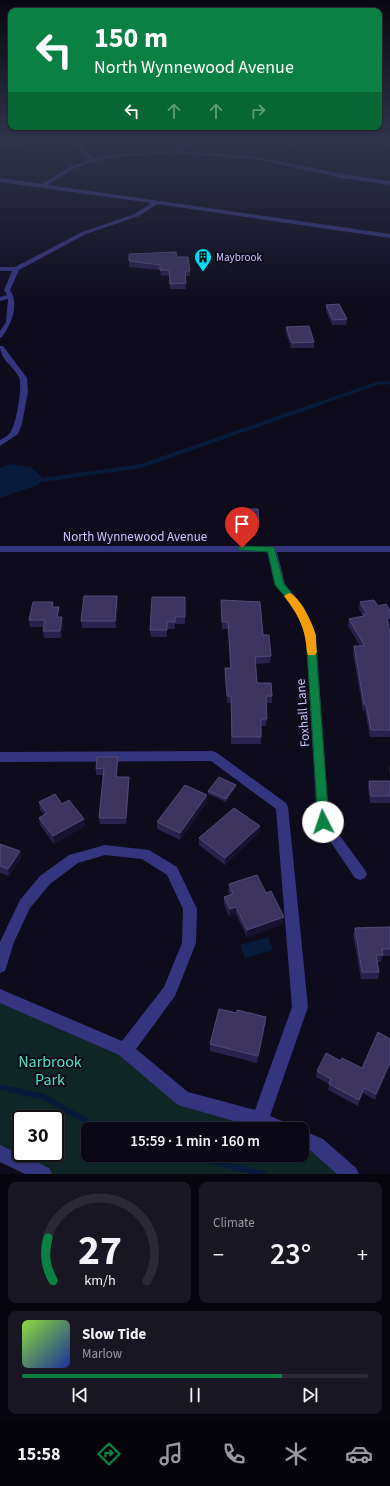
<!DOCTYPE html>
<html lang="en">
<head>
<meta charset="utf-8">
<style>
  :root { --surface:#0a0816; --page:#181623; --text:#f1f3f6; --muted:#999aa1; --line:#2a2935; --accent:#0b8043 }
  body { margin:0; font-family:"Source Sans 3",sans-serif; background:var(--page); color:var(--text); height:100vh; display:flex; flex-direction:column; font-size:15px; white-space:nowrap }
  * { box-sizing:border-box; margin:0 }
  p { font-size:13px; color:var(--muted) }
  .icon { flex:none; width:22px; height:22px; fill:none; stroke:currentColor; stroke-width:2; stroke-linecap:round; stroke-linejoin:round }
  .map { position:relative; height:1174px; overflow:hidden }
  .sheet { display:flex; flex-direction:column; gap:8px; padding:8px; background:#06040c; flex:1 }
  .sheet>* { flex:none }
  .hud { position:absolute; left:8px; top:8px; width:374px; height:122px; border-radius:8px; box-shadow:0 1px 3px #0004,0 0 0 1px var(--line); background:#0b8043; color:#fff; overflow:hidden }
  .speed { position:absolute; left:12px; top:1110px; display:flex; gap:8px; font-size:20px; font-weight:700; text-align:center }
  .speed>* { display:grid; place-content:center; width:52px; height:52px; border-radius:50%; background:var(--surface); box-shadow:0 1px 3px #0004,0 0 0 1px var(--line); line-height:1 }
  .speed .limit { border:2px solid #111; border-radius:6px; background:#fff; color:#111 }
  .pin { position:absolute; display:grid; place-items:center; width:34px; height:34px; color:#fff; margin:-41px -17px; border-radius:50% 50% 50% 0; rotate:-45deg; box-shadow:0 0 4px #0007 }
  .pin .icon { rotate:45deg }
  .me { position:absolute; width:44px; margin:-22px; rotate:356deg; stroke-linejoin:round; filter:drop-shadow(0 0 3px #0008) }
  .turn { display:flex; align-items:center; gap:14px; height:84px; padding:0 20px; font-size:18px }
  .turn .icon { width:52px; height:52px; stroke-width:2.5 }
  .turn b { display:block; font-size:28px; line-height:34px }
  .lanes { display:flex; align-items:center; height:38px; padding:0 20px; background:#0003; justify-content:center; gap:20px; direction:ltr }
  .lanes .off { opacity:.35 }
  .big { font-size:30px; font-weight:600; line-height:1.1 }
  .sheet .card { flex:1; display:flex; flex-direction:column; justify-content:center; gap:6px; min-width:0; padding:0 14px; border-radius:8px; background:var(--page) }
  .sheet .dial { align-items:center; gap:0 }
  .dial svg { height:104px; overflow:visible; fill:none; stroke:var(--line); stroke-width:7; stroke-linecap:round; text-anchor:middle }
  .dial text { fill:var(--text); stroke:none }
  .song { display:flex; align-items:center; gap:12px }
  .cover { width:48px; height:48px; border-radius:6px; background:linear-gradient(135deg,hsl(90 70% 55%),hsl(230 70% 35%)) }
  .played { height:4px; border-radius:2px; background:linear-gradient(90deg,var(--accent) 75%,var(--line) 75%) }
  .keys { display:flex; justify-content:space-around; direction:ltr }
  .heat { display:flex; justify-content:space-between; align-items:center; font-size:22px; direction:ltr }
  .sheet .tiles { flex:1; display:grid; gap:8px; grid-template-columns:1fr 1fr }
  .card:last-child { grid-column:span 2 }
  .trip { position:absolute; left:81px; top:1122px; width:228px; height:40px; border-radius:8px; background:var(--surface); box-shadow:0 1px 3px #0004,0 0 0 1px var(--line); font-weight:600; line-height:40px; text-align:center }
  .tabs { display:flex; height:64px; justify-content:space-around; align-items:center; background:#040309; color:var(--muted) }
  .tabs .icon { width:28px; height:28px }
  .tabs .active { color:var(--accent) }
  .tabs b { font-size:18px; color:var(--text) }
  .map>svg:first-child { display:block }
  .green { fill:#0e2726; fill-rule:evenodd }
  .water { fill:#071a3a }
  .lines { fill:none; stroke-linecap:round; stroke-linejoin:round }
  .stream-far2 { stroke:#071a3a; stroke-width:3 }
  .stream-far1 { stroke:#071a3a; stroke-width:4 }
  .stream { stroke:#071a3a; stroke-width:6 }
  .minor { fill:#35347e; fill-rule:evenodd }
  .wall { fill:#2a224c }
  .shaded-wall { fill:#181231 }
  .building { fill:#3c345f; stroke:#524b78 }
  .route { fill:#0b8043; stroke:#07532c }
  .slow { fill:#f59e0b }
  .labels { text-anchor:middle; stroke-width:4; stroke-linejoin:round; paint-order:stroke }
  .far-poi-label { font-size:11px; fill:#ccc7ff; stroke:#0e0b1d; text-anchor:start }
  .street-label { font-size:13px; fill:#ccc7ff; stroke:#0e0b1d }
  .near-park-label { font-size:16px; fill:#4fe2bb; stroke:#0e0b1d }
</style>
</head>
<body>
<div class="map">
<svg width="390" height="1174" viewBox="0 0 390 1174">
  <rect width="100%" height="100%" fill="#0e0b1d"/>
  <path class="green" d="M293 140H390V141L283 145Z
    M0 996 125 1050 184 1099 281 1129H88V1155H302V1138L350 1174H43L0 1153ZM21 1119H55V1153H21Z"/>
  <path class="water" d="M11 464 31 467 42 477 38 485 0 498V468Z
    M268 937 273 950 245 958 240 945Z"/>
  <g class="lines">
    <path class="stream-far2" d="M318 404 378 383H390"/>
    <path class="stream-far1" d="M35 481 141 466 321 403"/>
    <path class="stream" d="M0 1087 44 1097 100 1129
      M185 1155 264 1174"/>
    <path class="minor" d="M42 140H58L19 144 0 148V146L19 142Z
      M76 140H80L86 152 94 158 121 154 174 151 193 140H198L180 151 257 157 342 174 390 181V185L342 178 257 159 175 153 121 156 94 161 73 169 48 185 390 234V238L157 204 139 216 86 234 19 270 10 290C20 305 11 324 2 337L0 338V331L6 322 8 299 0 301V297L7 295 4 290 12 271H0V267H15L82 232 135 214 151 203 0 182V178L42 184 69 167 89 160 82 153Z
      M0 346H3L27 378 28 391 22 424 18 434 0 446V440C3 438 8 436 10 433 16 426 23 386 19 377 13 366 0 359 0 346Z
      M0 546H390V552H277L285 584 304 607 316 635 329 821 365 870 367 874 365 878 360 880 355 878 317 822 306 635 294 608 275 585 267 552H0Z
      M213 751 217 753 286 803 288 807 308 1007 270 1116 287 1123 289 1129H262L178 1105 119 1055 0 1003V989L122 1041 164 987 182 943 183 909 167 875 142 859 105 855 78 863 50 884 30 908 14 942 5 971 0 973V942L20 900 40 876 69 855 105 845 149 850 177 867 197 909 196 943 175 996 136 1049 188 1092 255 1110 292 1007 276 809 211 761 0 762V752Z
      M302 1130 323 1139 356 1168 359 1174H337L311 1151 302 1147Z
      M0 1145 49 1168 52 1174H25L0 1162Z"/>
  </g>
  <path class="wall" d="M177 257 190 271V276H185L186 289H170L169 275 161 276 160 270 129 267V261Z
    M326 305 347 319 346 325H332L326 311Z
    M286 327 314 342V348H291L286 333Z
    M245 509 259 522 258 528 246 529 245 515Z
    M117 596 118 603 116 628H82L81 621Z
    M185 597V624H175V629H167V637H151L150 630Z
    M221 600 263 635 271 656 270 663 255 664 257 683 272 696V703H266L267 719 266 726H261V744H231V703H227L225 675V668H230L228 629H222Z
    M360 602 390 625H388L390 633V737H370L365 711H363L353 653 354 646H360L348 626 349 619 363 616 359 609Z
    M53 607H59V617L63 624 61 638H44L43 631 44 627H30L29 620Z
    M118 763 117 777 129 783 126 824H100L99 818 103 775H96V769Z
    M390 763V774L389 769Z
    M369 781H390V803H370L368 788Z
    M235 789 226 802 208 794V791Z
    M39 802 62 804 84 819 85 826 54 844 40 825 39 818 44 815 40 810Z
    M207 802 180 840 157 829V822Z
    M260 826 259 833 225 865 199 845V838Z
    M0 844 20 851 21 858 9 876 0 873Z
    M229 884 266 893 283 924 247 937 236 914 229 917 224 904V897L230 895 228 892Z
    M390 927V956H382L381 962H377L379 972 378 979H361L353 935 355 928Z
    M237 1013 266 1017V1024L257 1063 210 1051V1044Z
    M390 1039V1069L389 1068 375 1100 363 1093 358 1106 328 1090 329 1084 316 1077 317 1071 341 1061 362 1068Z"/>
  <path class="shaded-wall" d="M117 596 118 603 116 628 115 621Z
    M59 607V614L58 624 57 617Z
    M62 617 63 624 61 638 60 631Z
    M390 618V625L386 626 387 619Z
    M118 757V763L117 783 116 777Z
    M129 777V783L126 824V818Z
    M236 785 235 789 226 802V799Z
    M207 795V802L180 840V833Z
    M84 819 85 826 54 844 53 836Z
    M260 826 259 833 225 865V858Z
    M20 851 21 858 9 876 8 869Z
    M236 907V914L229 917 230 909Z
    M284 917 283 924 247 937V930Z
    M266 1017V1024L257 1063 258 1056Z
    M390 1062 389 1068 375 1100 376 1094Z
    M364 1088 363 1093 358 1106 359 1100Z"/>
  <path class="building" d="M176 252 177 257H188L190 271H185L186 283 170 284 169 270H160V265L129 261V254Z
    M339 304 347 319 333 320 326 305Z
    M309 326 314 342 292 343 286 327Z
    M245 509H258L259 522H247Z
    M84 596H117L115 621H81Z
    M152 597H185V617H175V622H167V630H150Z
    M221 600 260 602 263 635H269L271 656 255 657 257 683H271L272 696H266L267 719H261V737H232L231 696H227L225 668H231L228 622H222Z
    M374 600 378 606 386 604 390 610V618L387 619 390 633V730H371L366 704H364L354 646H365L349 619 364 616 363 614H367L360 602Z
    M33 602H53L52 607H59L57 617H62L60 631H43L45 620H29Z
    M97 757H118L116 777H129L126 818H99L104 768 96 769Z
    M219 777 236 785 226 799 208 791Z
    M369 781H390V796H371Z
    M185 785 207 795 180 833 157 822Z
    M55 794 62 804 69 800 84 819 53 836 39 818 47 813 39 802Z
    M234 808 260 826 225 858 199 838Z
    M0 844 20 851 8 869 0 866Z
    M257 875 266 893 271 891 284 917 247 930 236 907 230 909 224 897 233 894 229 884Z
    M390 927V949H382L383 955H376L379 972H362L355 928Z
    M219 1009 237 1013V1010L266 1017 258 1056 210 1044Z
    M378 1032 390 1039V1062L376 1094 364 1088 359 1100 329 1084 331 1079 317 1071 326 1053 341 1061 342 1058 362 1068Z"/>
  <linearGradient id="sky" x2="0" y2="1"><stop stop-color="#080610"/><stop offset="0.46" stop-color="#30344c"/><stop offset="1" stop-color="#30344c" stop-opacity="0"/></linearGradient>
  <rect width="390" height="304" fill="url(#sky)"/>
  <path class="route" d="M242 546 274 547 284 584 303 607 315 635 329 822 328 825H319L318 822 306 635 295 608 275 585 268 552 239 550 237 548Z"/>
  <path class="slow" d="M289 593C300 596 314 626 316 636 316 641 316 647 317 652L315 655H308L307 652C305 627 299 616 284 596Z"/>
  <defs>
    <g id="building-pin" transform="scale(0.9)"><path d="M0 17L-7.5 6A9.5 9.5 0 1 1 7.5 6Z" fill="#00ddf2" stroke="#0e0b1d"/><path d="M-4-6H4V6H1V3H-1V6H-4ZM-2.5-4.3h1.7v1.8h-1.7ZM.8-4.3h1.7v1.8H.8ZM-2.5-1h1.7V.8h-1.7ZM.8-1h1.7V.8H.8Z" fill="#111"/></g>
  </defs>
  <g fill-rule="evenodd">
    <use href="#building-pin" x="203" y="257"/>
  </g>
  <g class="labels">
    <g class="far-poi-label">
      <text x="216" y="261">Maybrook</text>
    </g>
    <g class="street-label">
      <text x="135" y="541">North Wynnewood Avenue</text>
      <text transform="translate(302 713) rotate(-94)" y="5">Foxhall Lane</text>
    </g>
    <g class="near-park-label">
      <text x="50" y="1067">Narbrook<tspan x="50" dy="18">Park</tspan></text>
    </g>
  </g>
</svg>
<div class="speed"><div class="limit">30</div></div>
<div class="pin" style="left:242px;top:548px;background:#d93025"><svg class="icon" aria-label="arrive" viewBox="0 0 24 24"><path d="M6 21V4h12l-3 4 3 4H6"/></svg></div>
<svg class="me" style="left:323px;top:822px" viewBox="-20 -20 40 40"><circle r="19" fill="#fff"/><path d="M0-13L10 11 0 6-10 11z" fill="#0b8043"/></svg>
<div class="trip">15:59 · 1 min · 160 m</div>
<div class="hud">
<div class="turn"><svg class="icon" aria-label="left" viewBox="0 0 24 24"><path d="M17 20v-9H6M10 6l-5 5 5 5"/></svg><div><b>150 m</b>North Wynnewood Avenue</div></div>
<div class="lanes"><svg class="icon" aria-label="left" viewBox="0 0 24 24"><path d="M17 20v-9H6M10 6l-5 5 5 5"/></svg><svg class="icon off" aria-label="ahead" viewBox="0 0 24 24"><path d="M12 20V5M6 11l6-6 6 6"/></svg><svg class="icon off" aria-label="ahead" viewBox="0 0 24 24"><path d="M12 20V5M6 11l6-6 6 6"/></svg><svg class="icon off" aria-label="right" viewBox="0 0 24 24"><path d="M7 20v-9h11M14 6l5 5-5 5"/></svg></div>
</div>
</div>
<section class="sheet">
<div class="tiles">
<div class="card dial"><svg viewBox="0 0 100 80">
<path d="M14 69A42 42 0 1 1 86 69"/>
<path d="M14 69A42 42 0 0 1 10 36" stroke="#0b8043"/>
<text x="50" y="56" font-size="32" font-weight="700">27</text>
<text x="50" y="72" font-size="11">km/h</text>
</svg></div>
<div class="card"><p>Climate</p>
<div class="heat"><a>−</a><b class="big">23°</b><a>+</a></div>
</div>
<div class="card">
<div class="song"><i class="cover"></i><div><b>Slow Tide</b><p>Marlow</p></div></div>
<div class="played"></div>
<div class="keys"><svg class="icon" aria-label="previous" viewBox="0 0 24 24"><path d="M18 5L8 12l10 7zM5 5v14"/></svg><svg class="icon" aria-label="pause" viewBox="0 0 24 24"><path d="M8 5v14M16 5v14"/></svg><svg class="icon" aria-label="next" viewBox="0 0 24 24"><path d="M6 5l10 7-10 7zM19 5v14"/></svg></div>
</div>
</div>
</section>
<nav class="tabs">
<b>15:58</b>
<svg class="icon active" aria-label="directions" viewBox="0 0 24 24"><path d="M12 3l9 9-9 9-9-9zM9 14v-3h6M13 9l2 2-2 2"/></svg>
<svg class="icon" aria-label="music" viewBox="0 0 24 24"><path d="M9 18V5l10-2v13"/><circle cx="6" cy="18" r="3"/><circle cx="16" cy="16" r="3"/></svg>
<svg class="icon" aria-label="phone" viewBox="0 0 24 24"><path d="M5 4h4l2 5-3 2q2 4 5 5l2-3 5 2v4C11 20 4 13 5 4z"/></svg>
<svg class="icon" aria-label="climate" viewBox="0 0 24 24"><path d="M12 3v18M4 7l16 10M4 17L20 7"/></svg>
<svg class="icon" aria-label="car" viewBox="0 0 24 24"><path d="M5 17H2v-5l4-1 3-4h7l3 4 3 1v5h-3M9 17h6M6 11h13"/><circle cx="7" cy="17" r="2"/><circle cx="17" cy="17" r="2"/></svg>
</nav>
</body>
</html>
